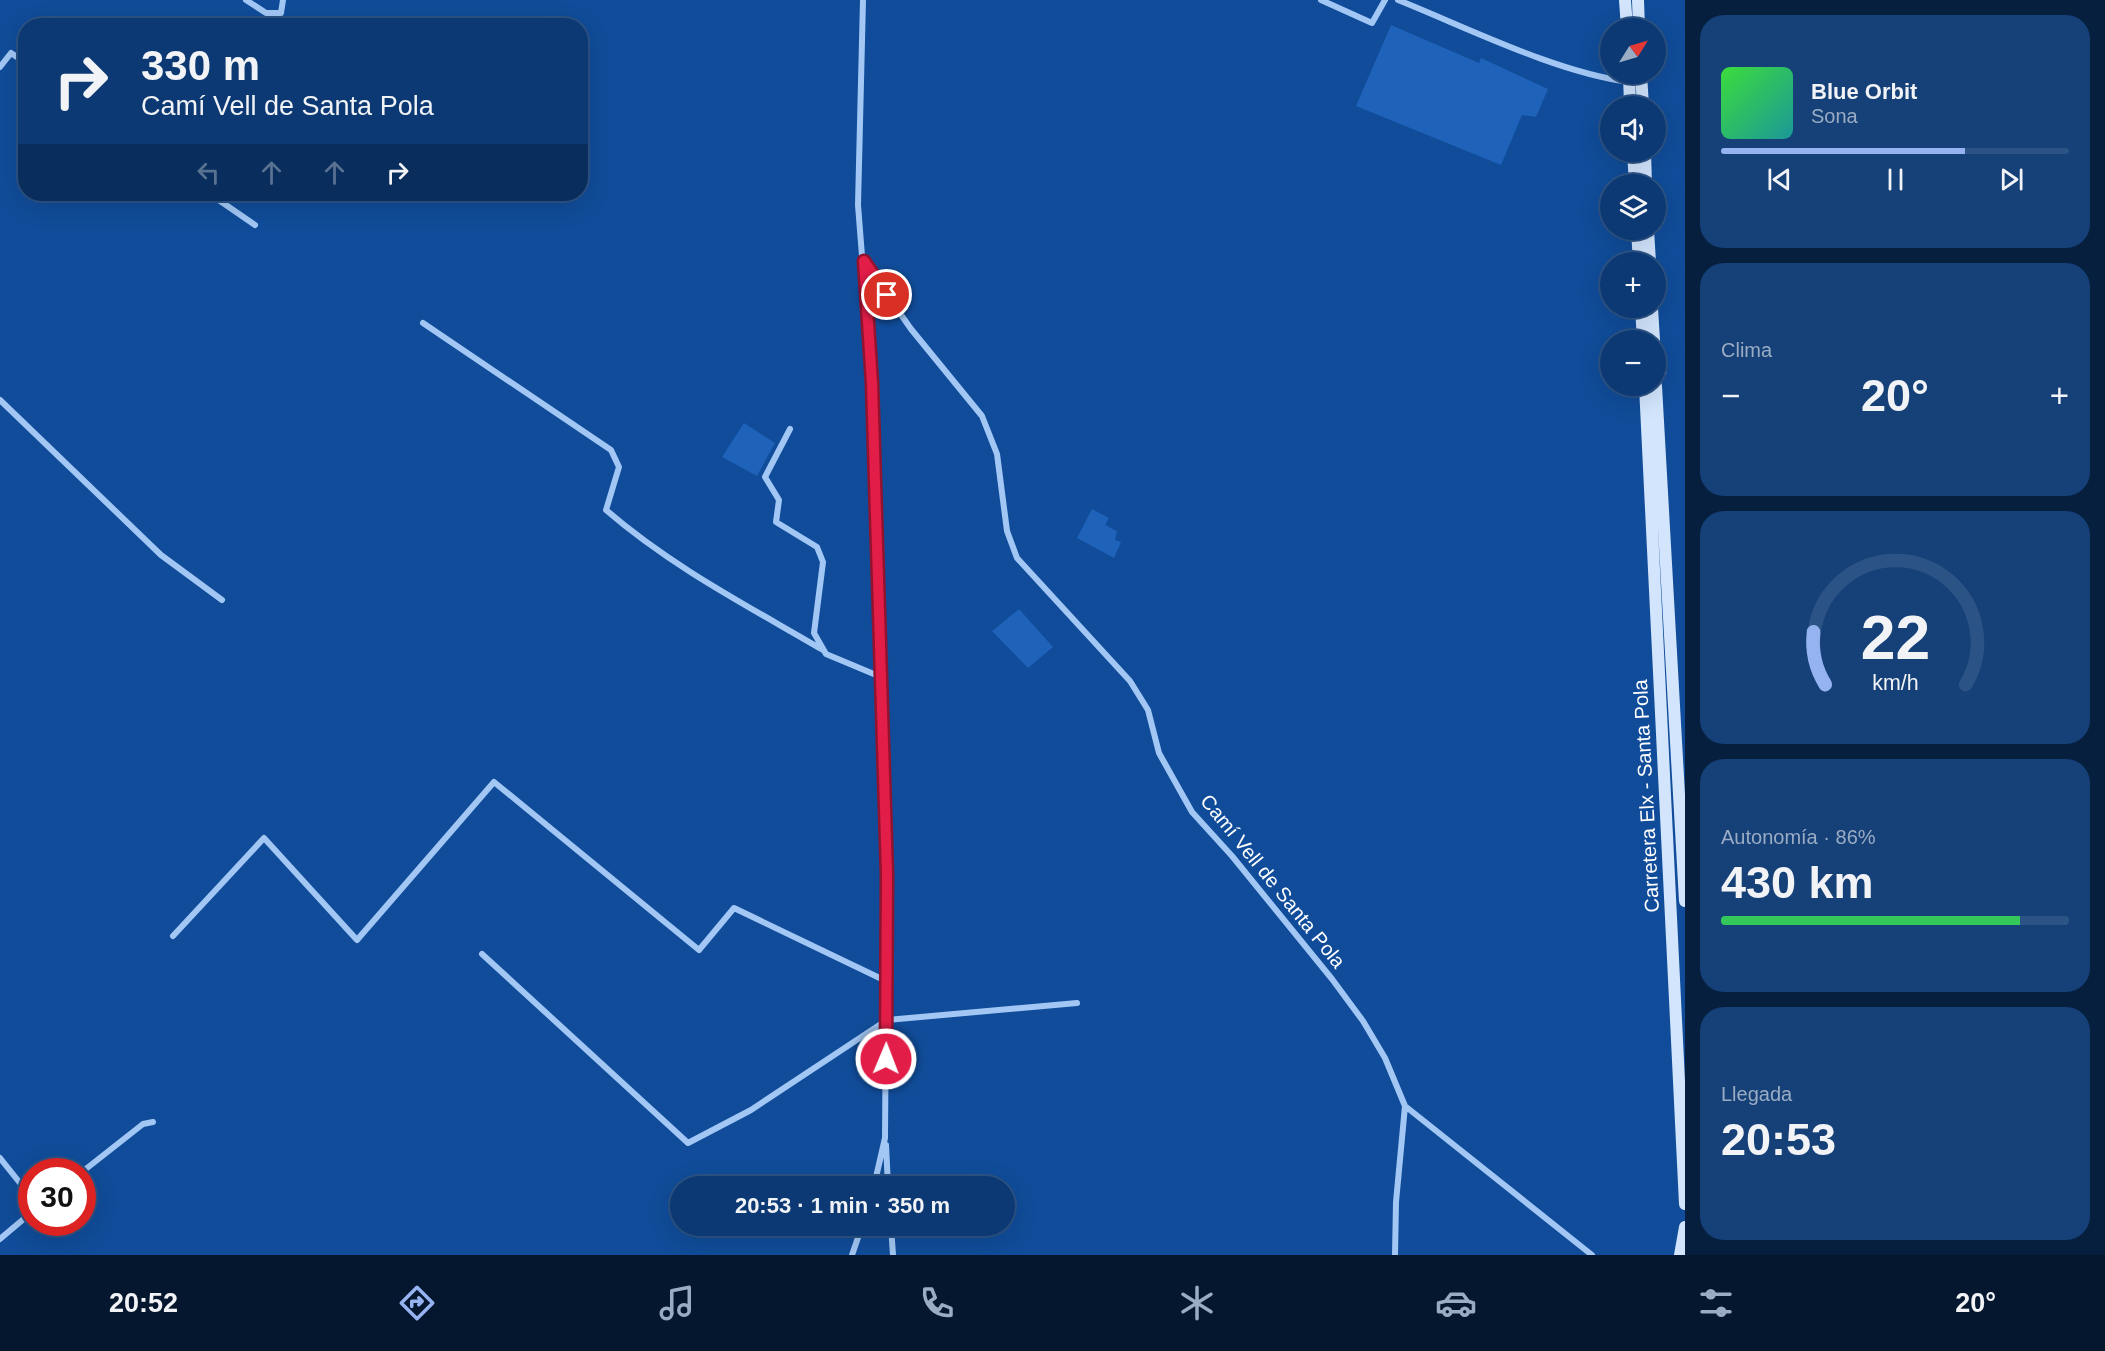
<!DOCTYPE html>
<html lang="es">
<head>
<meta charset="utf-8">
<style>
  :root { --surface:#0c3973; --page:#154078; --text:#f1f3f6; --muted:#9aacc4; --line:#2c5385; --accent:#95b2f1 }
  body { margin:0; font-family:Helvetica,sans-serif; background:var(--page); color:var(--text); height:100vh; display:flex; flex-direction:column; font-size:22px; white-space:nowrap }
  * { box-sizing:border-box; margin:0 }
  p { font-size:20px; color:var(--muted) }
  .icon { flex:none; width:33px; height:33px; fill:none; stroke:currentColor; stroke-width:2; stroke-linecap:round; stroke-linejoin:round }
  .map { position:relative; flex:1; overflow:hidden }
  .drawer { display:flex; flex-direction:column; gap:15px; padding:15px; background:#071f3f; width:420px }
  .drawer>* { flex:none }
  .guide { position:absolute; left:18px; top:18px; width:570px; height:183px; border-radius:24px; box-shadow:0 6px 24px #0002,0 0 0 2px var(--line); background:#0c3973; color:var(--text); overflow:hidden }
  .needle { width:39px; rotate:53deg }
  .tools { position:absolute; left:1600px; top:18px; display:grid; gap:12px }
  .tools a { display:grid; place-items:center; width:66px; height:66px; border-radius:50%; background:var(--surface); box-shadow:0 6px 24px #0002,0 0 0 2px var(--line); font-size:30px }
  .speed { position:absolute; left:18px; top:1158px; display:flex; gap:12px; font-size:30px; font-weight:700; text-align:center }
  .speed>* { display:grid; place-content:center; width:78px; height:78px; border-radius:50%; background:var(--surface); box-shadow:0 6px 24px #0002,0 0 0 2px var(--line); line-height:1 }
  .speed .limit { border:9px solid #d22; background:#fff; color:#111 }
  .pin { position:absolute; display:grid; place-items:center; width:51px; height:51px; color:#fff; margin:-26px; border:3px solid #fff; border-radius:50%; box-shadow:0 2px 6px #0007 }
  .me { position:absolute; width:66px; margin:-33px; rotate:1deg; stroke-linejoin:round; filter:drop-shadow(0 0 4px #0008) }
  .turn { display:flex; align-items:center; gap:21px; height:126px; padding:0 24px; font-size:27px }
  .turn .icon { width:78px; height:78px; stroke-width:2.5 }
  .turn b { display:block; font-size:42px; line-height:51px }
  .lanes { display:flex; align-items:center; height:57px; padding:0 24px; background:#0003; justify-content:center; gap:30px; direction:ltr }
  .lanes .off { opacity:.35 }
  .big { font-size:45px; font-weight:600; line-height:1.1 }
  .drawer .tile { flex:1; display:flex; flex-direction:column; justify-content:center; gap:9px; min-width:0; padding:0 21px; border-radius:24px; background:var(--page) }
  .drawer .dial { align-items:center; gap:0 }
  .dial svg { height:156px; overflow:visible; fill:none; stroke:var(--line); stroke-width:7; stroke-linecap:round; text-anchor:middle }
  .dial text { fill:var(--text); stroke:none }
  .song { display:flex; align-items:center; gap:18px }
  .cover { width:72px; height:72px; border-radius:9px; background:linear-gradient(135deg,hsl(120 70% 55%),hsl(180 70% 35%)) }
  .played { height:6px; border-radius:3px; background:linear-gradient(90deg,var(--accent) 70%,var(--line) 70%) }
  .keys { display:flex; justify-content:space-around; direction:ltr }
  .heat { display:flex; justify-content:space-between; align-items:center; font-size:33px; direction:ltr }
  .charge { height:9px; border-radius:4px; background:linear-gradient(90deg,#34c759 86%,var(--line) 0) }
  .trip { position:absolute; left:670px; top:1176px; width:345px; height:60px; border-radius:30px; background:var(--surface); box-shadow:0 6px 24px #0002,0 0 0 2px var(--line); font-weight:600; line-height:60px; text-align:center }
  .dock { display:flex; height:96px; justify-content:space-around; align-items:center; background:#05172e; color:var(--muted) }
  .dock .icon { width:42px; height:42px }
  .dock .active { color:var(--accent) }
  .dock b { font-size:27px; color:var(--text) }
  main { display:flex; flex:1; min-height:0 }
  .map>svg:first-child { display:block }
  .building { fill:#1e63b9 }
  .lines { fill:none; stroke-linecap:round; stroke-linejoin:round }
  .path { stroke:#a2c7f4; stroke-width:3; stroke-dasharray:3 4.5; stroke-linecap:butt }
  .minor { stroke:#a2c7f4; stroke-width:6 }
  .secondary { stroke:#d2e5fd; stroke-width:12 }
  .route-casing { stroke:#92132f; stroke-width:15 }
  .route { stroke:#e11d48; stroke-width:10 }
  .labels { text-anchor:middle; stroke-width:6; stroke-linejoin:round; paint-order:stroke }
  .street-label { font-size:20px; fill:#fff; stroke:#104c99 }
</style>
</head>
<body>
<main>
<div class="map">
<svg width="1685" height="1255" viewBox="0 0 1685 1255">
  <rect width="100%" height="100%" fill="#104c99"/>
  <path class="building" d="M1391 25 1479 63 1481 58 1548 89 1536 117 1522 115 1501 165 1356 106Z
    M744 423 775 443 757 476 722 457Z
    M1092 509 1109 518 1105 525 1117 531 1115 540 1121 542 1114 558 1077 538Z
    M1019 609 1053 647 1028 668 992 631Z"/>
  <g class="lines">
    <path class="path" d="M1656 194 1658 220
      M1660 272 1661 298
      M1663 349 1665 376"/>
    <path class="minor" d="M246 0 266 13H281L283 0
      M863 0 858 205 872 383 887 874 885 1138 874 1186
      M1321 0 1372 23 1385 0
      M1398 0C1468 28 1555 72 1629 82
      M0 67 11 53 26 63
      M210 194 255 225
      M864 262 911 329 982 416 997 454 1007 531 1017 558 1130 681 1148 710 1159 753 1192 812 1232 856 1332 979 1363 1021 1385 1058 1405 1106 1396 1202 1395 1255
      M423 323 611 450 619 467 606 510C672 567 748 606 823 650
      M0 400 161 555 222 600
      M790 429 765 477 779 500 776 522 817 547 823 562 814 633 826 654 881 677
      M173 936 264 838 357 940 494 782 699 950 734 908 888 982
      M482 954 688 1143 751 1110 887 1020 1077 1003
      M1405 1106 1592 1255
      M886 1145 888 1186
      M0 1158 32 1198
      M82 1172 143 1124 153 1122
      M891 1226 893 1255
      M0 1239 32 1212
      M852 1255 862 1226"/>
    <path class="secondary" d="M1625 0 1627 28
      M1638 0 1639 28
      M1629 74 1630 106
      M1641 74 1643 106
      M1633 152 1635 184
      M1645 152 1646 184
      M1637 230 1639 262
      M1648 230 1650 262
      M1641 308 1643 340
      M1652 308 1654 340
      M1645 386 1685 1204
      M1656 386 1685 901
      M1680 1255 1685 1227"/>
  </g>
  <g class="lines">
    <g class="route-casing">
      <path id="route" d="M886 1059 887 874 872 383 864 261 887 295"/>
    </g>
    <use href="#route" class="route"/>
  </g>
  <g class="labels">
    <g class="street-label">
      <text transform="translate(1646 796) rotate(-93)" y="7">Carretera Elx - Santa Pola</text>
      <text transform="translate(1273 881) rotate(51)" y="7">Camí Vell de Santa Pola</text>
    </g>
  </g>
</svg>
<div class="tools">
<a><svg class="needle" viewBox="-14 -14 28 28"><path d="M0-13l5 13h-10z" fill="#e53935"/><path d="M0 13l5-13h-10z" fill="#9aacc4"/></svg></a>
<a><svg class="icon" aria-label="sound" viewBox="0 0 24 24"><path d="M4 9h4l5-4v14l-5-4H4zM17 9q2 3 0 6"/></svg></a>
<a><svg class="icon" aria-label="layers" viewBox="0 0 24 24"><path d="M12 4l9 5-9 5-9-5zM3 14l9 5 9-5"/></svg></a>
<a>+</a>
<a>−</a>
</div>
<div class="speed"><div class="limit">30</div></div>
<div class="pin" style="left:887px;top:295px;background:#d93025"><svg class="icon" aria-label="arrive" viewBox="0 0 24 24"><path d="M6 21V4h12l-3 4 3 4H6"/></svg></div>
<svg class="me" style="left:886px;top:1059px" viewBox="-20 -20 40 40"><circle r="17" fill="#e11d48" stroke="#fff" stroke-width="3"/><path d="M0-11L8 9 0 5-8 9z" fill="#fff"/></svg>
<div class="trip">20:53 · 1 min · 350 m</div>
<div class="guide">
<div class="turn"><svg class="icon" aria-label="right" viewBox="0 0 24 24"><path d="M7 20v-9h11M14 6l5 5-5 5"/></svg><div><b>330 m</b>Camí Vell de Santa Pola</div></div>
<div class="lanes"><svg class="icon off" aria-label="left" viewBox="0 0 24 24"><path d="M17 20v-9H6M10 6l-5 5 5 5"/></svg><svg class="icon off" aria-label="ahead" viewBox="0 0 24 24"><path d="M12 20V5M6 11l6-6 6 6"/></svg><svg class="icon off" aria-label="ahead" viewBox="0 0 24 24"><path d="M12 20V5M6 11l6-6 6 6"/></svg><svg class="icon" aria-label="right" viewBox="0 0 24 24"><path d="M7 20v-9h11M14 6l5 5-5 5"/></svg></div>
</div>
</div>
<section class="drawer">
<div class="tile">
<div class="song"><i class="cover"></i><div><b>Blue Orbit</b><p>Sona</p></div></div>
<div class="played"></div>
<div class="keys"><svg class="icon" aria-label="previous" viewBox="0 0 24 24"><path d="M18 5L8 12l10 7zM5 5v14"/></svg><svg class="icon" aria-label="pause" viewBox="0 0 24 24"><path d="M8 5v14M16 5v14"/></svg><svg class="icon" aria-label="next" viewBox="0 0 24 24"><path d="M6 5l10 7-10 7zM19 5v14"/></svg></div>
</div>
<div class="tile"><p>Clima</p>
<div class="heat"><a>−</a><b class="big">20°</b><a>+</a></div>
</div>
<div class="tile dial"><svg viewBox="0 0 100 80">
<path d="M14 69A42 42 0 1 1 86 69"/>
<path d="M14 69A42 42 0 0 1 8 42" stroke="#95b2f1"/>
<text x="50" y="56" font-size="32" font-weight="700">22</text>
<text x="50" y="72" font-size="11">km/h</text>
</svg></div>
<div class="tile"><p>Autonomía · 86%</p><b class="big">430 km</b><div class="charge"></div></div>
<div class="tile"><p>Llegada</p><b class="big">20:53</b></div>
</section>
</main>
<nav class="dock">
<b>20:52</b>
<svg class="icon active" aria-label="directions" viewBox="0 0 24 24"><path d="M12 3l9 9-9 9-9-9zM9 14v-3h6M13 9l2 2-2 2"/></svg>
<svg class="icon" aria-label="music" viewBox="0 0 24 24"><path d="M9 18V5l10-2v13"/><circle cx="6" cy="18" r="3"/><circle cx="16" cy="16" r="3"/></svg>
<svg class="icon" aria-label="phone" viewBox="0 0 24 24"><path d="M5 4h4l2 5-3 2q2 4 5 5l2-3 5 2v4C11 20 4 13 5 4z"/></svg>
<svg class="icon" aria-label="climate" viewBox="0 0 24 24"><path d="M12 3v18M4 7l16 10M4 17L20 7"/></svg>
<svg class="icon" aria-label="car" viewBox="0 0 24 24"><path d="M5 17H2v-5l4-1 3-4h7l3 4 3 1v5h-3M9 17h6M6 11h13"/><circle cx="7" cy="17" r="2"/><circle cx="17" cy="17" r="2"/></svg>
<svg class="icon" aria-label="filters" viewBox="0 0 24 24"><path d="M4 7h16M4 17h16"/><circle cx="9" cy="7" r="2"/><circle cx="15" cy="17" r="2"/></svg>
<b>20°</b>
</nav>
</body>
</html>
